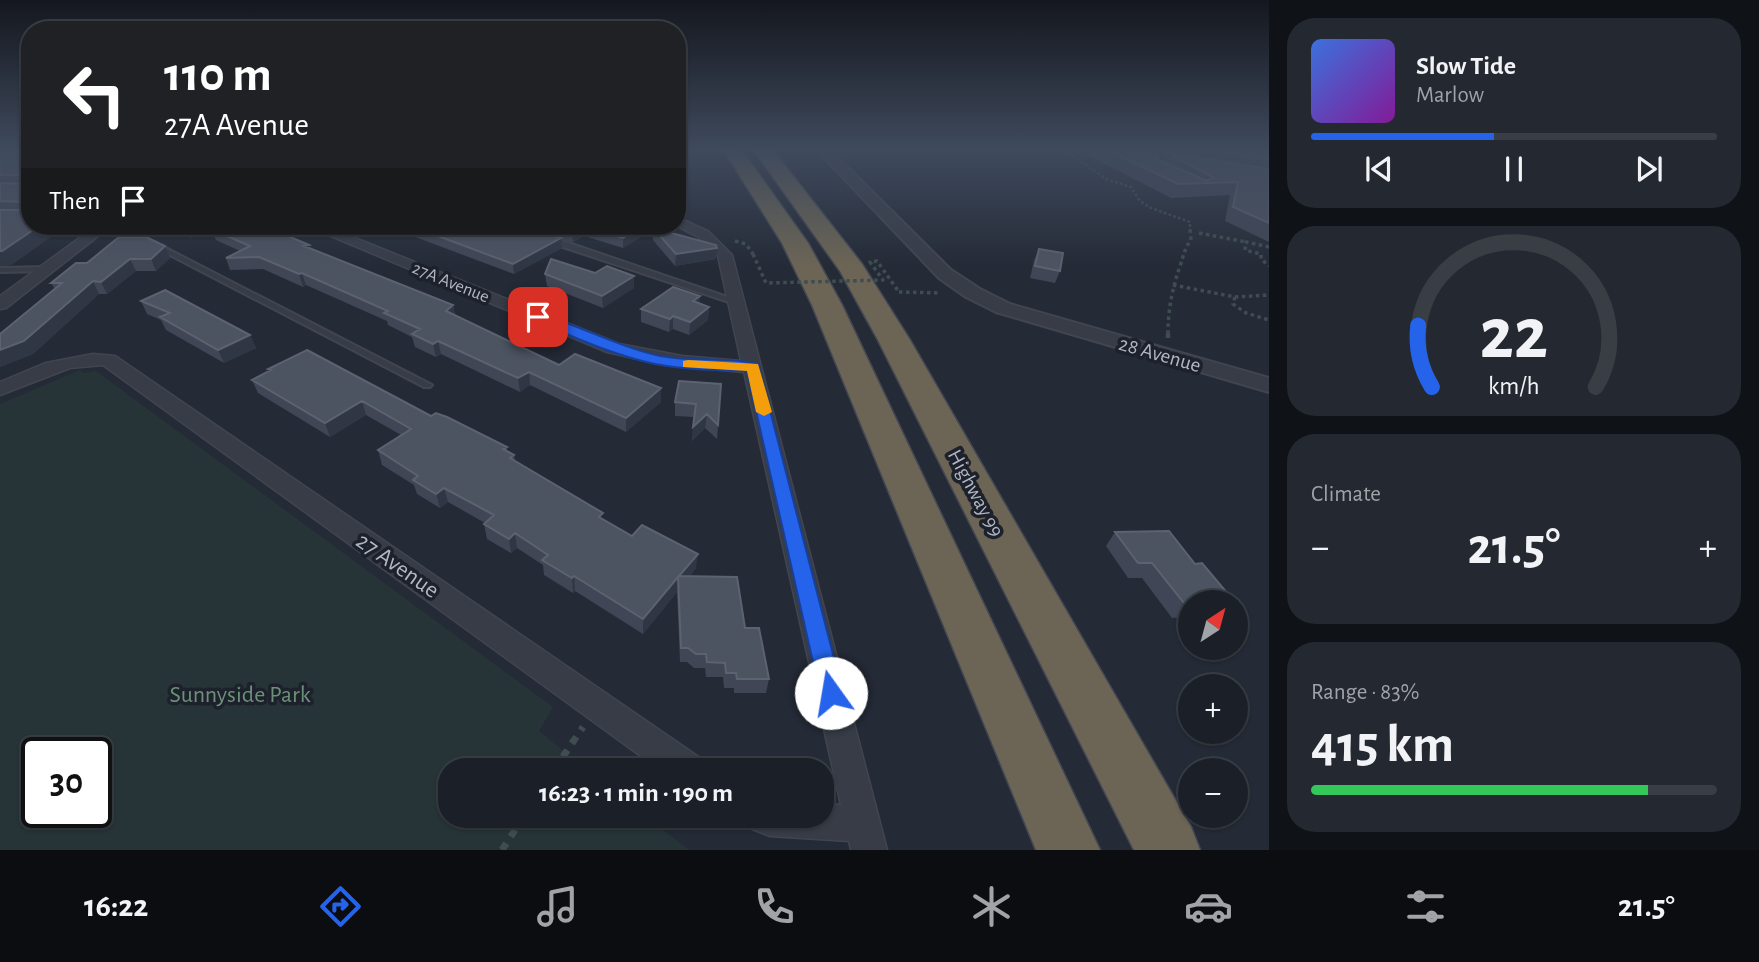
<!DOCTYPE html>
<html lang="en">
<head>
<meta charset="utf-8">
<style>
  :root { --surface:#1b2028; --page:#242830; --text:#f1f3f6; --muted:#a0a3a8; --line:#393e45; --accent:#2563eb }
  body { margin:0; font-family:"Alegreya Sans",sans-serif; background:var(--page); color:var(--text); height:100vh; display:flex; flex-direction:column; font-size:26px; white-space:nowrap }
  * { box-sizing:border-box; margin:0 }
  p { font-size:23px; color:var(--muted) }
  .icon { flex:none; width:38px; height:38px; fill:none; stroke:currentColor; stroke-width:2; stroke-linecap:round; stroke-linejoin:round }
  .map { position:relative; flex:1; overflow:hidden }
  .panel { display:flex; flex-direction:column; gap:18px; padding:18px; background:#0f1216; width:490px }
  .panel>* { flex:none }
  .guide { position:absolute; left:21px; top:21px; width:665px; height:214px; border-radius:28px; box-shadow:0 2px 5px #0004,0 0 0 2px var(--line); background:#202124; color:#fff; overflow:hidden }
  .needle { width:46px; rotate:36deg }
  .controls { position:absolute; left:1178px; top:590px; display:grid; gap:14px }
  .controls a { display:grid; place-items:center; width:70px; height:70px; border-radius:50%; background:var(--surface); box-shadow:0 2px 5px #0004,0 0 0 2px var(--line); font-size:35px }
  .speed { position:absolute; left:21px; top:737px; display:flex; gap:14px; font-size:35px; font-weight:700; text-align:center }
  .speed>* { display:grid; place-content:center; width:91px; height:91px; border-radius:50%; background:var(--surface); box-shadow:0 2px 5px #0004,0 0 0 2px var(--line); line-height:1 }
  .speed .limit { border:4px solid #111; border-radius:10px; background:#fff; color:#111 }
  .pin { position:absolute; display:grid; place-items:center; width:60px; height:60px; color:#fff; margin:-30px; border-radius:14px; box-shadow:0 4px 10px #0006 }
  .me { position:absolute; width:77px; margin:-38px; rotate:347deg; stroke-linejoin:round; filter:drop-shadow(0 0 5px #0008) }
  .turn { display:flex; align-items:center; gap:24px; height:147px; padding:0 28px; font-size:32px }
  .turn .icon { width:91px; height:91px; stroke-width:2.5 }
  .turn b { display:block; font-size:49px; line-height:60px }
  .then { display:flex; align-items:center; height:66px; padding:0 28px; background:#0003; gap:14px; font-size:26px }
  .big { font-size:52px; font-weight:700; line-height:1.1 }
  .panel .widget { flex:1; display:flex; flex-direction:column; justify-content:center; gap:10px; min-width:0; padding:0 24px; border-radius:28px; background:var(--page) }
  .panel .dial { align-items:center; gap:0 }
  .dial svg { height:182px; overflow:visible; fill:none; stroke:var(--line); stroke-width:7; stroke-linecap:round; text-anchor:middle }
  .dial text { fill:var(--text); stroke:none }
  .song { display:flex; align-items:center; gap:21px }
  .cover { width:84px; height:84px; border-radius:10px; background:linear-gradient(135deg,hsl(220 70% 55%),hsl(290 70% 35%)) }
  .played { height:7px; border-radius:4px; background:linear-gradient(90deg,var(--accent) 45%,var(--line) 45%) }
  .keys { display:flex; justify-content:space-around; direction:ltr }
  .heat { display:flex; justify-content:space-between; align-items:center; font-size:38px; direction:ltr }
  .charge { height:10px; border-radius:5px; background:linear-gradient(90deg,#34c759 83%,var(--line) 0) }
  .trip { position:absolute; left:438px; top:758px; width:396px; height:70px; border-radius:28px; background:var(--surface); box-shadow:0 2px 5px #0004,0 0 0 2px var(--line); font-weight:700; line-height:70px; text-align:center }
  .menu { display:flex; height:112px; justify-content:space-around; align-items:center; background:#0b0d10; color:var(--muted) }
  .menu .icon { width:49px; height:49px }
  .menu .active { color:var(--accent) }
  .menu b { font-size:32px; color:var(--text) }
  main { display:flex; flex:1; min-height:0 }
  .map>svg:first-child { display:block }
  .green { fill:#263437; fill-rule:evenodd }
  .lines { fill:none; stroke-linecap:round; stroke-linejoin:round }
  .service-casing { stroke:#414550; stroke-width:4 }
  .minor-casing { stroke:#414550; stroke-width:3 }
  .tertiary-casing { stroke:#414550; stroke-width:4 }
  .motorway-casing { stroke:#424752; stroke-width:3 }
  .path-far3 { stroke:#3f4d50; stroke-width:2.5; stroke-dasharray:2.5 2.5; stroke-linecap:butt }
  .path-far2 { stroke:#3f4d50; stroke-width:3.5; stroke-dasharray:3.5 3.5; stroke-linecap:butt }
  .path-far1 { stroke:#3f4d50; stroke-width:4.5; stroke-dasharray:5 5; stroke-linecap:butt }
  .path { stroke:#3f4d50; stroke-width:7; stroke-dasharray:8 8; stroke-linecap:butt }
  .service { fill:#373c47; fill-rule:evenodd }
  .minor { fill:#373c47; fill-rule:evenodd }
  .tertiary { fill:#373c47; fill-rule:evenodd }
  .motorway { fill:#6c6555; fill-rule:evenodd }
  .path-bridge { stroke:#3f4d50; stroke-width:3.5; stroke-dasharray:3.5 3.5; stroke-linecap:butt }
  .wall { fill:#404655; fill-rule:evenodd }
  .shaded-wall { fill:#2f3644 }
  .building { fill:#4c5361; stroke:#5c6270; stroke-width:2 }
  .route { fill:#2563eb; stroke:#184099; stroke-width:2 }
  .slow { fill:#f59e0b }
  .labels { text-anchor:middle; stroke-width:7; stroke-linejoin:round; paint-order:stroke }
  .far-street-label { font-size:18px; fill:#b2b7c3; stroke:#1d212c }
  .street-label { font-size:21px; fill:#b2b7c3; stroke:#1d212c }
  .near-street-label { font-size:24px; fill:#b2b7c3; stroke:#1d212c }
  .near-park-label { font-size:24px; fill:#6c9178; stroke:#1d212c }
</style>
</head>
<body>
<main>
<div class="map">
<svg width="1269" height="850" viewBox="0 0 1269 850">
  <rect width="100%" height="100%" fill="#242a36"/>
  <path class="green" d="M80 370 83 373 96 371 553 707 539 731 587 770H450V816H645L689 850H0V404ZM96 752V812H37V752Z"/>
  <g class="lines">
    <g class="service-casing">
      <path id="service" d="M101 226 127 228 432 385 430 387H424L124 231 99 229 98 228Z
        M545 237H551L742 302 738 304H735L545 241Z
        M46 267 50 269 49 271 0 272V268Z"/>
    </g>
    <g class="minor-casing">
      <path id="minor" d="M677 217 708 231 732 255 887 850H851L849 841 770 836 752 829 747 816H821V803L841 805 744 372 665 365 607 352 307 226H325L619 344 682 356 741 361 718 256 698 237 677 226Z
        M96 226H111L6 308 0 309V296Z
        M93 354 115 356 700 758 705 770H660L103 365 70 368 0 395V382L46 363Z"/>
    </g>
    <g class="tertiary-casing">
      <path id="tertiary" d="M816 149H829L951 270 980 289 1010 304 1269 378V392L996 312 966 297 939 278Z"/>
    </g>
    <g class="motorway-casing">
      <path id="motorway" d="M723 149H741L808 243 842 305 1100 850H1036L812 305 782 243Z
        M753 149H772L862 264 910 340 1191 827 1200 850H1134L878 340 840 271Z"/>
    </g>
    <path class="path-far3" d="M1049 149 1072 155 1106 179 1131 187 1140 201 1151 208 1190 222V231"/>
    <path class="path-far2" d="M1199 233 1246 242
      M735 241 746 244 753 254
      M1269 247 1246 242 1245 250 1261 254V259L1269 266
      M1173 285 1235 297 1269 295
      M899 292 941 293
      M1235 297 1233 304 1246 313 1269 320
      M1168 334C1168 309 1172 290 1180 266 1184 255 1184 249 1191 240L1190 229"/>
    <path class="path-far1" d="M1168 333V338"/>
    <path class="path" d="M554 770 583 727
      M502 850 524 816"/>
    <use href="#service" class="service"/>
    <use href="#minor" class="minor"/>
    <use href="#tertiary" class="tertiary"/>
    <use href="#motorway" class="motorway"/>
    <path class="path-bridge" d="M753 254 766 283 883 280 870 262 877 261 899 292"/>
  </g>
  <path class="wall" d="M0 149H30V226H66L11 265 0 266Z
    M1076 149H1269V242L1225 221 1230 195 1171 198ZM1157 156 1165 157 1163 161 1159 160Z
    M167 226H206L192 238Z
    M386 226H652V230L623 248 584 236 573 242 561 239 562 248 514 274Z
    M653 228 716 259 675 266 653 240Z
    M211 229 310 248 453 305 455 315 559 365 661 402 626 432 530 385 520 392 441 354 436 357 415 347 412 337 388 325 387 321 306 285 303 287 263 269 230 270 226 258 240 251 216 240Z
    M165 246 170 258 156 271H136L107 294H99L33 354 0 367V334L55 289 51 283Z
    M1039 249 1060 271 1055 283 1030 278 1034 260Z
    M595 273 634 276V288L603 308 547 286 545 274Z
    M700 296 699 303 709 307 708 320 689 335 673 329 669 332 641 322V309Z
    M141 301 250 335 256 348 224 363 166 330 161 320 147 314Z
    M268 369 431 416 507 447V451L514 455 515 461 604 520 632 536 696 568 690 576 745 628 769 679 766 693H734V688H724L723 677H706L705 668H694L687 662H680L677 592 643 634 575 591 573 593 544 575 543 565 517 548 511 553 487 539 484 524 485 523 448 502 440 508 417 494 414 485 382 465 378 450 401 435 366 415 330 437 258 393 252 380 269 371Z
    M721 384 717 439 705 428 692 441 694 417 675 416V402Z
    M1115 532 1195 564 1234 601 1190 602V617L1172 618 1142 578H1128L1106 546Z"/>
  <path class="shaded-wall" d="M681 176V181L683 180 682 190 677 192V179Z
    M39 226H66L11 265 0 266V251Z
    M188 226H206L192 238 187 227Z
    M584 226V236L573 242 572 232Z
    M643 226H652V230L623 248V238Z
    M561 238 562 248 514 274 513 264Z
    M165 246 170 258 156 271 151 259Z
    M717 248 716 259 675 266 676 254Z
    M130 259 136 271 107 294 101 282Z
    M302 273 306 285 303 287 299 274Z
    M634 276V288L603 308 602 296Z
    M93 281 99 294 33 354 0 367V350Z
    M700 296 699 309 693 301Z
    M453 305 455 318 446 311Z
    M709 307 708 320 689 335 690 322Z
    M673 316V329L669 332 670 319Z
    M250 335 256 348 224 363 218 350Z
    M438 341 441 354 436 357 433 344Z
    M529 372 530 385 520 392 518 378Z
    M661 388V402L626 432V418Z
    M362 401 366 415 330 437 325 423Z
    M707 414 705 428 692 441 693 427Z
    M444 488 448 502 440 508 436 494Z
    M515 533 517 548 511 553 509 539Z
    M698 554 696 568 678 591 679 576Z
    M574 576 575 591 573 593 572 578Z
    M678 577 677 592 643 634V619Z"/>
  <path class="building" d="M0 149H30V226H39L2 251H0V210H22L25 202 0 201V183L23 184 26 178 23 175H0Z
    M1105 149H1148L1155 151 1159 160 1207 181 1213 177 1167 153 1269 169V223L1233 207 1238 182 1178 184Z
    M1197 149H1269V160Z
    M677 175 681 176 677 179 683 180 677 183Z
    M220 226H265L309 245 304 246 453 305 446 311 559 365 575 354 661 388 626 418 529 372 518 378 438 341 433 344 412 334 420 329 384 313 388 311 302 273 299 274 259 257 226 258 250 246 211 229Z
    M411 226H524L561 238 513 264Z
    M552 226H643L623 238 584 226 572 232Z
    M653 228 716 245 717 248 676 254Z
    M119 237H146L165 246 151 259H130L101 282 93 281 24 341 0 350V334L62 283H51L76 263H87Z
    M1039 249 1063 253 1060 271 1035 266Z
    M551 259 595 273 607 266 634 276 602 296 545 274Z
    M673 287 700 296 693 301 709 307 690 322 673 316 670 319 641 309Z
    M165 290 250 335 218 350 160 317 170 313 141 301Z
    M307 350 431 416 436 413 447 417 507 447 503 449 514 455 510 458 603 513 599 517 632 536 642 525 698 554 679 576 737 577 745 628H759L769 679H737L736 673H726L725 663 707 662 706 654H696L688 648H681L678 577 643 619 574 576 572 578 542 560 548 555 515 533 509 539 484 524 494 515 444 488 436 494 413 480 418 476 378 450 411 429 362 401 325 423 252 380 271 370 268 369Z
    M679 381 721 384 718 425 707 414 693 427 696 404 675 402Z
    M1169 531 1195 564 1202 563 1234 601 1184 603 1152 563H1138L1115 532Z"/>
  <linearGradient id="sky" x2="0" y2="1"><stop stop-color="#14171e"/><stop offset="0.56" stop-color="#3f4a5d"/><stop offset="1" stop-color="#3f4a5d" stop-opacity="0"/></linearGradient>
  <rect width="1269" height="268" fill="url(#sky)"/>
  <path class="route" d="M538 314C578 324 615 346 656 355 689 363 727 356 758 364L843 693 840 701 831 704 823 701 820 693 747 371C716 370 686 370 655 364 613 355 573 337 534 320V315Z"/>
  <path class="slow" d="M688 360 758 364 772 412 764 416 756 412 747 371 683 367V361Z"/>
  <g class="labels">
    <g class="far-street-label">
      <text transform="translate(451 282) rotate(22)" y="6">27A Avenue</text>
    </g>
    <g class="street-label">
      <text transform="translate(1160 354) rotate(16)" y="7">28 Avenue</text>
      <text transform="translate(976 493) rotate(62)" y="7">Highway 99</text>
    </g>
    <g class="near-street-label">
      <text transform="translate(398 565) rotate(35)" y="8">27 Avenue</text>
    </g>
    <g class="near-park-label">
      <text x="240" y="702">Sunnyside Park</text>
    </g>
  </g>
</svg>
<div class="controls">
<a><svg class="needle" viewBox="-14 -14 28 28"><path d="M0-13l5 13h-10z" fill="#e53935"/><path d="M0 13l5-13h-10z" fill="#a0a3a8"/></svg></a>
<a>+</a>
<a>−</a>
</div>
<div class="speed"><div class="limit">30</div></div>
<div class="pin" style="left:538px;top:317px;background:#d93025"><svg class="icon" aria-label="arrive" viewBox="0 0 24 24"><path d="M6 21V4h12l-3 4 3 4H6"/></svg></div>
<svg class="me" style="left:831px;top:693px" viewBox="-20 -20 40 40"><circle r="19" fill="#fff"/><path d="M0-13L10 11 0 6-10 11z" fill="#2563eb"/></svg>
<div class="trip">16:23 · 1 min · 190 m</div>
<div class="guide">
<div class="turn"><svg class="icon" aria-label="left" viewBox="0 0 24 24"><path d="M17 20v-9H6M10 6l-5 5 5 5"/></svg><div><b>110 m</b>27A Avenue</div></div>
<div class="then">Then<svg class="icon" aria-label="arrive" viewBox="0 0 24 24"><path d="M6 21V4h12l-3 4 3 4H6"/></svg></div>
</div>
</div>
<section class="panel">
<div class="widget">
<div class="song"><i class="cover"></i><div><b>Slow Tide</b><p>Marlow</p></div></div>
<div class="played"></div>
<div class="keys"><svg class="icon" aria-label="previous" viewBox="0 0 24 24"><path d="M18 5L8 12l10 7zM5 5v14"/></svg><svg class="icon" aria-label="pause" viewBox="0 0 24 24"><path d="M8 5v14M16 5v14"/></svg><svg class="icon" aria-label="next" viewBox="0 0 24 24"><path d="M6 5l10 7-10 7zM19 5v14"/></svg></div>
</div>
<div class="widget dial"><svg viewBox="0 0 100 80">
<path d="M14 69A42 42 0 1 1 86 69"/>
<path d="M14 69A42 42 0 0 1 8 42" stroke="#2563eb"/>
<text x="50" y="56" font-size="32" font-weight="700">22</text>
<text x="50" y="72" font-size="11">km/h</text>
</svg></div>
<div class="widget"><p>Climate</p>
<div class="heat"><a>−</a><b class="big">21.5°</b><a>+</a></div>
</div>
<div class="widget"><p>Range · 83%</p><b class="big">415 km</b><div class="charge"></div></div>
</section>
</main>
<nav class="menu">
<b>16:22</b>
<svg class="icon active" aria-label="directions" viewBox="0 0 24 24"><path d="M12 3l9 9-9 9-9-9zM9 14v-3h6M13 9l2 2-2 2"/></svg>
<svg class="icon" aria-label="music" viewBox="0 0 24 24"><path d="M9 18V5l10-2v13"/><circle cx="6" cy="18" r="3"/><circle cx="16" cy="16" r="3"/></svg>
<svg class="icon" aria-label="phone" viewBox="0 0 24 24"><path d="M5 4h4l2 5-3 2q2 4 5 5l2-3 5 2v4C11 20 4 13 5 4z"/></svg>
<svg class="icon" aria-label="climate" viewBox="0 0 24 24"><path d="M12 3v18M4 7l16 10M4 17L20 7"/></svg>
<svg class="icon" aria-label="car" viewBox="0 0 24 24"><path d="M5 17H2v-5l4-1 3-4h7l3 4 3 1v5h-3M9 17h6M6 11h13"/><circle cx="7" cy="17" r="2"/><circle cx="17" cy="17" r="2"/></svg>
<svg class="icon" aria-label="filters" viewBox="0 0 24 24"><path d="M4 7h16M4 17h16"/><circle cx="9" cy="7" r="2"/><circle cx="15" cy="17" r="2"/></svg>
<b>21.5°</b>
</nav>
</body>
</html>
